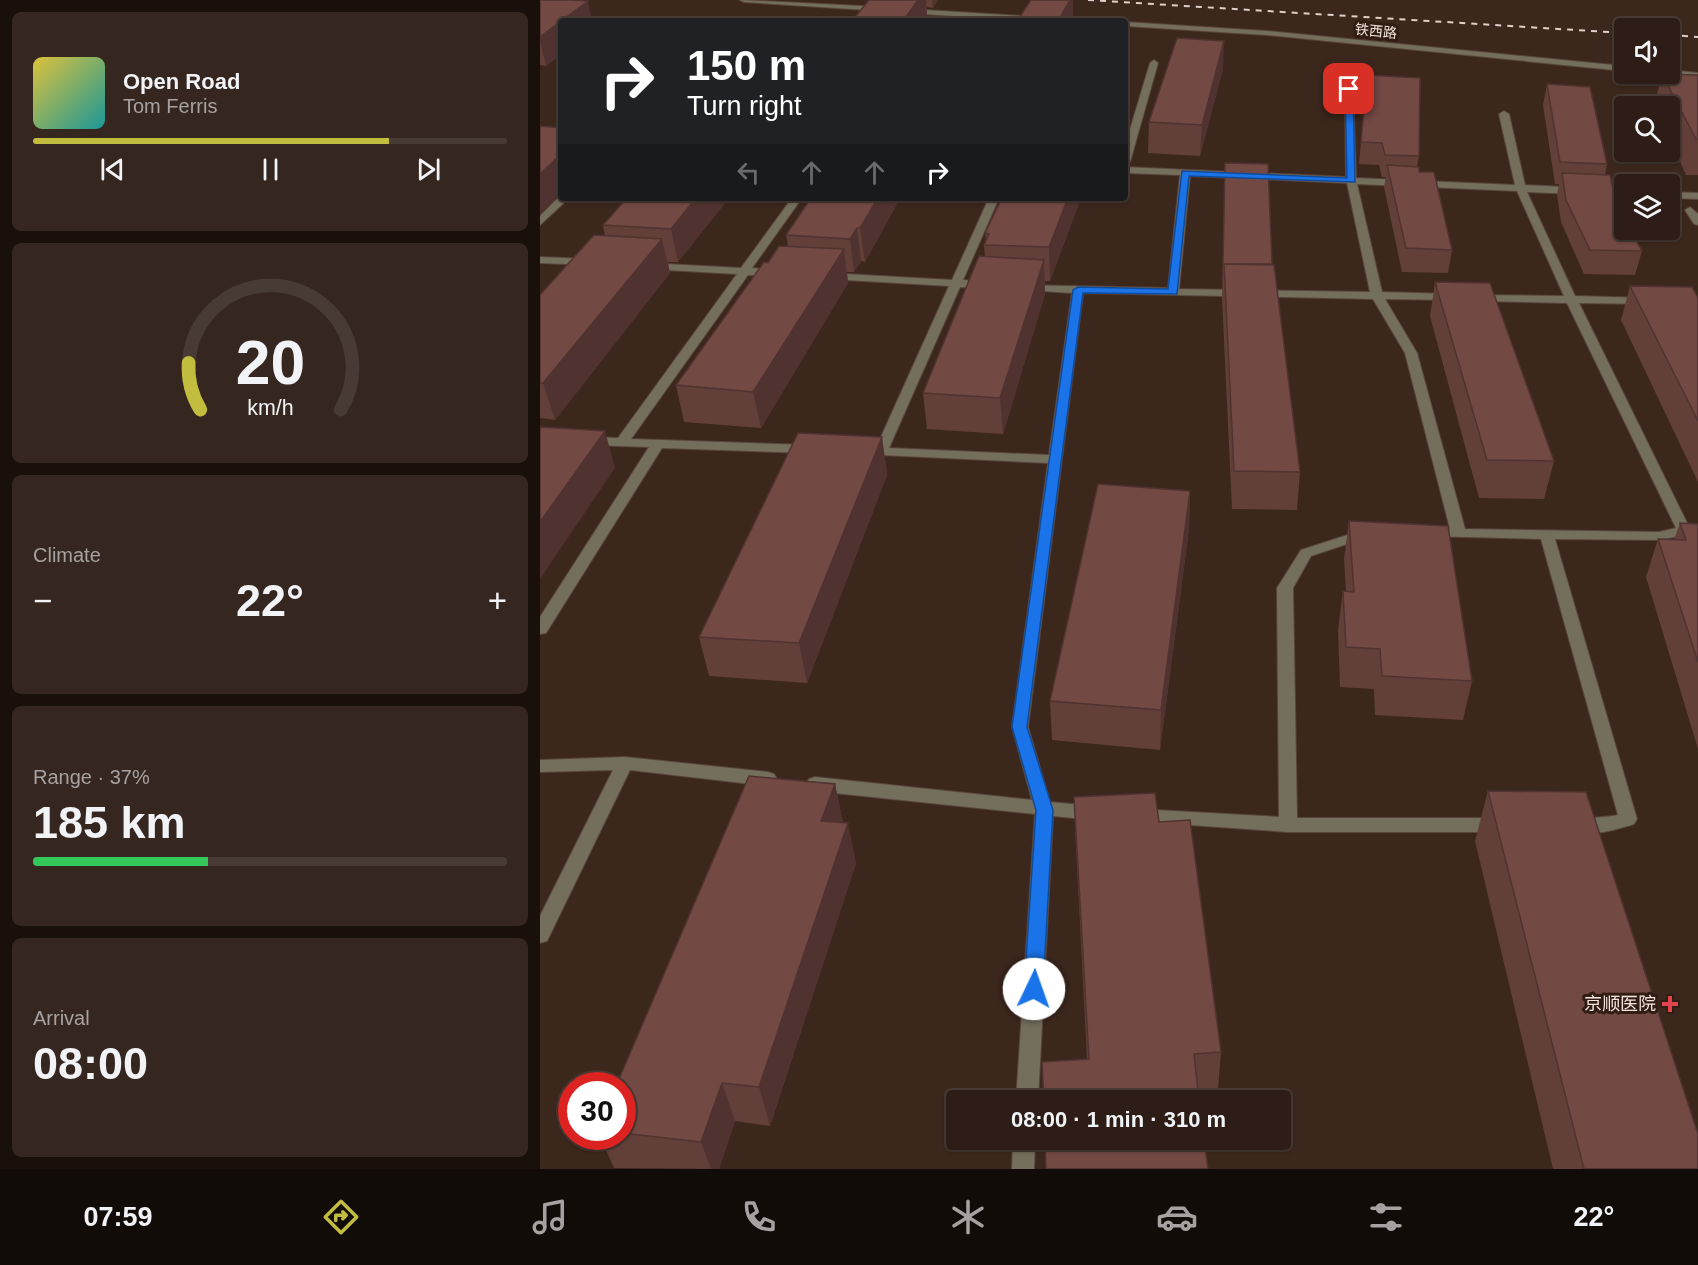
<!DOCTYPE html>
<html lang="en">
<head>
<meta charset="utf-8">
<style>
  :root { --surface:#2d1d16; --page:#35261f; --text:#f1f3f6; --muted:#a7a2a1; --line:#483b35; --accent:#c2bd3f }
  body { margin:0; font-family:Arial,"Noto Sans SC",sans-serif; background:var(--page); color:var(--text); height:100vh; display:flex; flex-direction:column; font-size:22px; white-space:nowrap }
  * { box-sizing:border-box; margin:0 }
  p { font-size:20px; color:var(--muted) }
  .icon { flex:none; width:33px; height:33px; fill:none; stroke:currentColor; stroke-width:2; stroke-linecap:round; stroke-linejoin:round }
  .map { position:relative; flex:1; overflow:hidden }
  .sheet { display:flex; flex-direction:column; gap:12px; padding:12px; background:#19100c; width:540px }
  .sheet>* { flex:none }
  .guide { position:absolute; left:18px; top:18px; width:570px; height:183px; border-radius:6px; box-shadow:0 2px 4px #0004,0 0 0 2px var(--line); background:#202124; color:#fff; overflow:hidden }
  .tools { position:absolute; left:1074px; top:18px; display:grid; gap:12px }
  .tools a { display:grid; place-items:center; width:66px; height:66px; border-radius:6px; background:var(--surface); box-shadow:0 2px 4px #0004,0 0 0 2px var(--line); font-size:30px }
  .speed { position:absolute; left:18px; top:1072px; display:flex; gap:12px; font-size:30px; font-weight:700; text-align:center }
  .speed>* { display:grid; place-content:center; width:78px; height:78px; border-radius:50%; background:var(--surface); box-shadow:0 2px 4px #0004,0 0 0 2px var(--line); line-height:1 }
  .speed .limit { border:9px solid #d22; background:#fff; color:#111 }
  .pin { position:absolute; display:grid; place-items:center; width:51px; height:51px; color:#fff; margin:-26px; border-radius:12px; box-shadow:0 3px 9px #0006 }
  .me { position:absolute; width:66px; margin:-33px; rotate:3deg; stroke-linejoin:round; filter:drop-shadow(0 0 4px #0008) }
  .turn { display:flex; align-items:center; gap:21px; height:126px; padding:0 30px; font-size:27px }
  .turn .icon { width:78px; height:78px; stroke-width:2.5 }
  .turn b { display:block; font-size:42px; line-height:51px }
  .lanes { display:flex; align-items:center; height:57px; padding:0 30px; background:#0003; justify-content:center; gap:30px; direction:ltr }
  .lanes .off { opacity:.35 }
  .big { font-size:45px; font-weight:600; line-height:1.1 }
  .sheet .widget { flex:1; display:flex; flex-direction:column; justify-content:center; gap:9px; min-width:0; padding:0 21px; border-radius:9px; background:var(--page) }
  .sheet .dial { align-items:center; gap:0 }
  .dial svg { height:156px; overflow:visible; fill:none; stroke:var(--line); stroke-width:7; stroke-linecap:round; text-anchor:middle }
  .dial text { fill:var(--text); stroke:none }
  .song { display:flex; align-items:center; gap:18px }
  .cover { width:72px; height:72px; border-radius:9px; background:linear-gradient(135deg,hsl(50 70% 55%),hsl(180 70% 35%)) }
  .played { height:6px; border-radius:3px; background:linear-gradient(90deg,var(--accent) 75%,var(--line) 75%) }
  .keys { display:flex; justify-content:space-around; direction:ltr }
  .heat { display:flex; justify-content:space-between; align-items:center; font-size:33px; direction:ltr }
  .charge { height:9px; border-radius:4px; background:linear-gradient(90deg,#34c759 37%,var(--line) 0) }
  .trip { position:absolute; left:406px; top:1090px; width:345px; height:60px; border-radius:6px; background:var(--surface); box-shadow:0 2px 4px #0004,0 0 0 2px var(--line); font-weight:600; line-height:60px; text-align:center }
  .menu { display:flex; height:96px; justify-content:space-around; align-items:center; background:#120c09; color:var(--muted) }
  .menu .icon { width:42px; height:42px }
  .menu .on { color:var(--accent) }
  .menu b { font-size:27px; color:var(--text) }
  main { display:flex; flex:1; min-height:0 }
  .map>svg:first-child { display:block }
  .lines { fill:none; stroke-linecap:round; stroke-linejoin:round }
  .minor-casing { stroke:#59453c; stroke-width:2 }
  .minor { fill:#746e5d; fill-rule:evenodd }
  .rail { stroke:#dfd0c9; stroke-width:2; stroke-dasharray:6 6; stroke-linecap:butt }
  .wall { fill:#633f3a }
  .shaded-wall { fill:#503330 }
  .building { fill:#734944; stroke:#503330; stroke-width:1.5 }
  .route { fill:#1a73e8; stroke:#114b97; stroke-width:1.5 }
  .health-dot { fill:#e0444e; stroke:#311d13; stroke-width:2 }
  .labels { text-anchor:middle; stroke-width:6; stroke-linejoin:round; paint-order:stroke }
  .far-street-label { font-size:14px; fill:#f2e4dd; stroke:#311d13 }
  .near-poi-label { font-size:18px; fill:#f2e4dd; stroke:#311d13; text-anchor:end }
</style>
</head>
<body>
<main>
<section class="sheet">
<div class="widget">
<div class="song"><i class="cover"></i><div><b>Open Road</b><p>Tom Ferris</p></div></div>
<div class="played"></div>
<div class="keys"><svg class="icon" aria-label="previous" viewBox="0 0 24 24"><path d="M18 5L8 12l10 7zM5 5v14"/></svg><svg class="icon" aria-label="pause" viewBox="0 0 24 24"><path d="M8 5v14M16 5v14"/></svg><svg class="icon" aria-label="next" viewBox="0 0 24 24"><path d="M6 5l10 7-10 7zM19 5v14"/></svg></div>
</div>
<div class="widget dial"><svg viewBox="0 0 100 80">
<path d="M14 69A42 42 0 1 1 86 69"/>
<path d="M14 69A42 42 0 0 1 8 45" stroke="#c2bd3f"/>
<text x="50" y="56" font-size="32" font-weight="700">20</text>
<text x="50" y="72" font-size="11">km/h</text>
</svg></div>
<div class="widget"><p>Climate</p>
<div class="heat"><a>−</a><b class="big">22°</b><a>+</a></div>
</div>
<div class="widget"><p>Range · 37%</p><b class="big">185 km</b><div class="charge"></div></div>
<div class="widget"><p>Arrival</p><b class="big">08:00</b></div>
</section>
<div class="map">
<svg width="1158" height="1169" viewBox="0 0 1158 1169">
  <rect width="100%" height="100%" fill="#3c271d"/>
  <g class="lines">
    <g class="minor-casing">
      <path id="minor" d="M200 0 342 7 346 9 342 11 204 2Z
        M369 9 533 19 537 21H494L366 13Z
        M585 22 727 31 1084 66V71L727 35 585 26Z
        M614 60 618 63 590 162 585 165V146L610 63Z
        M1130 70 1158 73V79L1127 75Z
        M809 86 813 89 816 178 975 185 959 114 964 111 969 114 985 185 1084 190V196L987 192 1035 296 1107 298 1113 301 1107 304 1039 303 1151 531 1149 534 1119 540 1015 539 1097 819 1094 824C1075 830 1052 837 1033 831L1030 826 1033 821C1047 817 1063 818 1078 815L1001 539 884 536 882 533 884 530 910 529 865 353 833 299 543 293 488 727 510 802 553 806 559 808 562 813 559 818 553 820 513 816 498 1101H476L495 814 275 791 269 789 266 784 269 779 275 777 492 800 472 727 508 463 319 454 317 451 319 448H336L409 286 288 279 282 276 288 273 412 280 449 198H459L423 280 446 282 452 285 446 288 420 287 349 448 509 455 532 293 485 290 481 289V285L628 288 640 175 585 173V167L806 177 805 89ZM650 176 807 183 830 292 639 289ZM817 184 977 191 1024 296 936 295 930 298 936 301 1027 303 1136 528 1119 532 925 529 877 353 845 299 912 300 918 297 912 294 842 292Z
        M1130 192 1158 193V199L1130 198Z
        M20 196 21 198H29L0 225V216Z
        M252 198H262L212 268 237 270 243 273 237 276 208 275 91 439 270 445 277 449 270 453 122 448 6 633 0 634V617L109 447 48 445 41 441 48 437 78 438 197 274 108 269 103 266 108 263 201 268Z
        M1150 207 1158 214V225L1154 224 1145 210Z
        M0 257 51 259 56 262 51 265 0 263Z
        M826 529 833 533 831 536 771 556 753 588 757 818H958L964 820 967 825 964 830 958 832H748L592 821 589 816 592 811 598 809 739 817 737 588 761 550Z
        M85 757 228 772 234 774 237 779 234 784 228 786 90 770 7 941 0 943V916L73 770 0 772V760Z
        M473 1140H495L494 1169H472Z"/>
    </g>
    <use href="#minor" class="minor"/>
    <path class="rail" d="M548 0 1084 33
      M1075 26 1120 28
      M1130 35 1158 37"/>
  </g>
  <path class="wall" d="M0 0 21 21V54L6 66 0 65Z
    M329 0H398L393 8 387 7V16L384 21H312Z
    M683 69 660 156 608 153 609 122Z
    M1122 74 1158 75V175H1146L1130 139V106H1114Z
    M827 75 879 156 877 167 879 172 912 250 908 273 862 272 844 187 846 177H842L839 165 819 164Z
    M1007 84 1067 164 1065 175 1076 204 1102 251 1095 275 1044 274 1021 222 1017 195 1019 184H1015L1003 105Z
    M685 163 732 265 760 472 757 510 692 509 682 298Z
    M87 198H189L138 262H128L130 273 15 420 0 418V295L65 236 63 225Z
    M360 198 325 262 321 261 314 272H307L308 283 221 428 144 422 136 385 248 246 246 235Z
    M462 198H541L510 281H505V294L463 434 387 429 383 393 445 257 444 245 446 241 445 233Z
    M895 282 1014 461 1004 499 939 498 890 316Z
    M1090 286 1158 298V482L1081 320Z
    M342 437 347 475 267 683 169 676 159 637Z
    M650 491 649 529 620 750 512 740 510 701Z
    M809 521 932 681 923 720 835 715 834 689 800 687 798 630 803 591H806L804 559Z
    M1140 523 1158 524V749L1106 577 1118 539 1134 540Z
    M295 784 303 823 316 863 230 1126 195 1121 179 1169 74 1168 60 1137H82V1086Z
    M948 791 1158 1169H1013L935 841Z
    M534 797 619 822 681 1052 677 1101H504L547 1059 536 847Z"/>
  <path class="shaded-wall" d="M378 0H386L387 16 384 21H363Z
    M392 0H398L393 8Z
    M530 0H533V21H518Z
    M48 1 52 21H21V54L6 66 0 41V37Z
    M684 41 683 69 660 156 662 125Z
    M21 154V194L0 214V174Z
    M156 198H189L138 262 131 229Z
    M338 198H360L325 262 320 228Z
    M528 198H541L510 281 509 247Z
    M317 228 321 261 314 272 310 239Z
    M122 239 130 273 15 420 3 383Z
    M304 249 308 283 221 428 213 392Z
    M504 260 505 294 463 434 460 398Z
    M65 431 75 468 0 579V522Z
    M342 437 347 475 267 683 259 643Z
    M650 491 649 529 620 750 621 710Z
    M295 784 303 824 281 821Z
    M308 823 316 863 230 1126 219 1087Z
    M182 1083 195 1121 179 1169H171L161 1142Z"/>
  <path class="building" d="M0 0H32L48 1 0 37Z
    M329 0H378L363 21H312Z
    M491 0H530L518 21H477Z
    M637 38 684 41 662 125 609 122Z
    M1122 74 1158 75V139H1156Z
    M827 75 880 78 879 156 845 155 842 143 821 142Z
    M1007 84 1050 87 1067 164 1020 162Z
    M0 126 21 128V154L0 174Z
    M685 163 728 164 732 264H683Z
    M847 165 879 167V172H894L912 250 866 248Z
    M1022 173 1070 175 1076 204 1084 219V230H1090L1102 251 1050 250 1026 200Z
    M87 198H156L131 229 63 225Z
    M271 198H338L320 228H317L310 239 246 235Z
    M462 198H528L509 247 444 245 449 234 445 233Z
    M54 235 122 239 3 383H0V295Z
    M239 246 304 249 213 392 136 385 224 262 228 263Z
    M439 256 504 260 460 398 383 393Z
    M684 264 734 265 760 472 694 471Z
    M895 282 950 283 1014 461 947 460Z
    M1090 286 1152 287 1158 298V421Z
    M0 427 65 431 0 522Z
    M258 433 342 437 259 643 159 637Z
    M558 484 650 491 621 710 510 701Z
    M809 521 908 526 932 681 842 676 840 649 806 647 803 591 814 592Z
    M1140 523 1158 524V662L1118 539 1146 540Z
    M209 776 295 784 281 821 308 823 219 1087 182 1083 161 1142 82 1133V1086H76Z
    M948 791 1046 792 1158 1134V1169H1044Z
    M615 793 619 822 650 820 681 1052 654 1054 659 1101H504L502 1062 549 1059 534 797Z
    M505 1140H664L668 1169H506Z"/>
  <path class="route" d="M809 86 813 89 815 182 649 176 637 294 543 293 487 727 513 810 503 989 500 995 494 997 487 995 484 989 496 810 472 727 533 290 538 287 628 289 642 171 807 178 805 89Z"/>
  <path class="health-dot" d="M1127 995h6v6h6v6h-6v6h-6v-6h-6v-6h6z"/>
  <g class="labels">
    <g class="far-street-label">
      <text transform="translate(836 31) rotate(6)" y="5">铁西路</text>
    </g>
    <g class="near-poi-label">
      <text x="1116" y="1010">京顺医院</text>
    </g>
  </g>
</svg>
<div class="tools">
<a><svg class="icon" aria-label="sound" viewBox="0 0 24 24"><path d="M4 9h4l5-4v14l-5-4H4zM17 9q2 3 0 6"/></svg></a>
<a><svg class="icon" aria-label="search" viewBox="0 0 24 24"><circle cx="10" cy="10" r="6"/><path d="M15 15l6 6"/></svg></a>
<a><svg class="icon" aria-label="layers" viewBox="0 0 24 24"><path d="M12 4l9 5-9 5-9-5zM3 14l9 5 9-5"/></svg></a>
</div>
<div class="speed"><div class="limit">30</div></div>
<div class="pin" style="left:809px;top:89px;background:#d93025"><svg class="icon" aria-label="arrive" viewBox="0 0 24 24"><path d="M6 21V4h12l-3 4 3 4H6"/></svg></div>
<svg class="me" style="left:494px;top:989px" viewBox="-20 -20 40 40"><circle r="19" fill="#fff"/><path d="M0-13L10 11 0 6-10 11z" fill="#1a73e8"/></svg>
<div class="trip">08:00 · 1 min · 310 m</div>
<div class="guide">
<div class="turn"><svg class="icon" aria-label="right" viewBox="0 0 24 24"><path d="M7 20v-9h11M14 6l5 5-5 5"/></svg><div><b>150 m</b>Turn right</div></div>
<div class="lanes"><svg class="icon off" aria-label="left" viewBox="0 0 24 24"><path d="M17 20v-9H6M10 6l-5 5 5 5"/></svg><svg class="icon off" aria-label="ahead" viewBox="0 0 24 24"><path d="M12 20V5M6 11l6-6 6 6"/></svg><svg class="icon off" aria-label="ahead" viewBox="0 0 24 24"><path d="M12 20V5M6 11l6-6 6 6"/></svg><svg class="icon" aria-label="right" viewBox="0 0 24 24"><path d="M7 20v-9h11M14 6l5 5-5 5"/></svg></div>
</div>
</div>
</main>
<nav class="menu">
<b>07:59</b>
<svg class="icon on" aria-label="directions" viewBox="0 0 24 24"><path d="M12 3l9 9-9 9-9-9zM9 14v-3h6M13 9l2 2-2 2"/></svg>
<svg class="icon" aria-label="music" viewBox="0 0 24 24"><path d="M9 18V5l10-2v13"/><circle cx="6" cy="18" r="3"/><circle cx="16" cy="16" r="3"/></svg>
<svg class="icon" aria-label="phone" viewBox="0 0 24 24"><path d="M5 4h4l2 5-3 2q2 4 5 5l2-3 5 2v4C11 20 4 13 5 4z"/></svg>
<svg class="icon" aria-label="climate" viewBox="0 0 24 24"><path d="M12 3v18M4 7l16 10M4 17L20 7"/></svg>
<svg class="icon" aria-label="car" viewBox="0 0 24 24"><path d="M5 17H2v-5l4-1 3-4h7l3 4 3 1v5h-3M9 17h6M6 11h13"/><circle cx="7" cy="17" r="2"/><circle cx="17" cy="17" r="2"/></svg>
<svg class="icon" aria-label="filters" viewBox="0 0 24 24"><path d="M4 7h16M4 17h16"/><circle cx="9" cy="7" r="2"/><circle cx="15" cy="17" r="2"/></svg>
<b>22°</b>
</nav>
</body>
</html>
